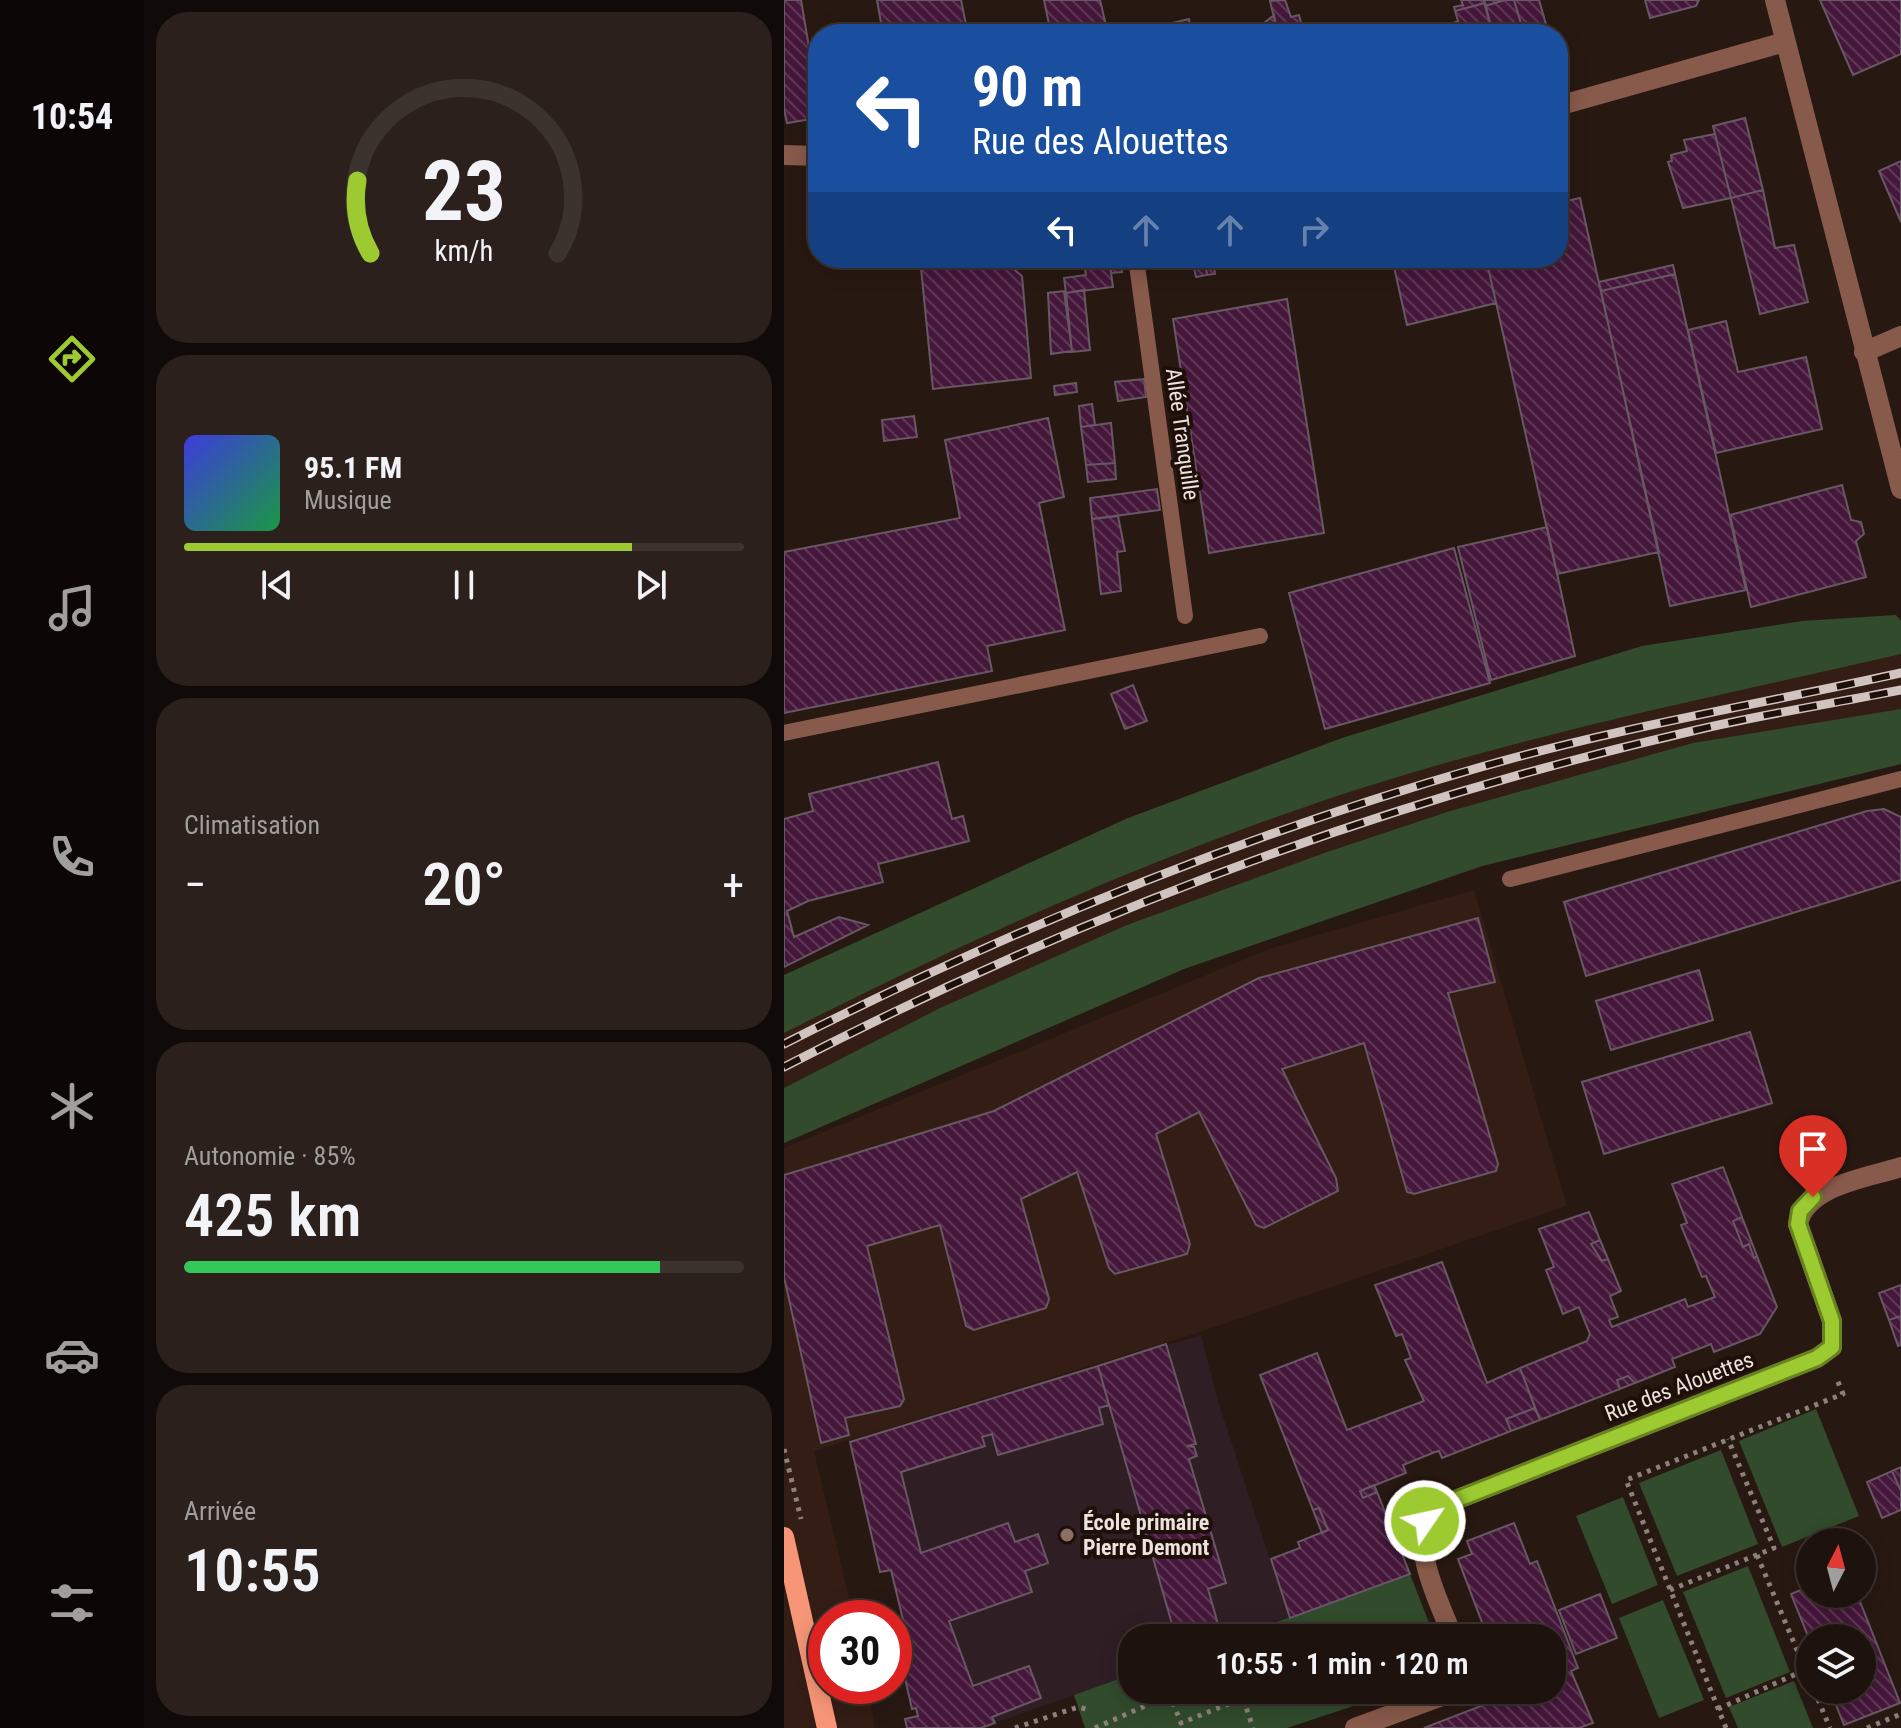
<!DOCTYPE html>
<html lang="fr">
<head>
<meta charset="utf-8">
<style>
  :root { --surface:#1e120e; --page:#2b201c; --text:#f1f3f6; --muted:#a19e9e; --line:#3c322e; --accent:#9dca31 }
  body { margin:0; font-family:"Roboto Condensed",sans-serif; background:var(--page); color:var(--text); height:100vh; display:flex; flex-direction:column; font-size:30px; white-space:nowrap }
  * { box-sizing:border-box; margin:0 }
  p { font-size:26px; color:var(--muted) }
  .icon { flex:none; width:44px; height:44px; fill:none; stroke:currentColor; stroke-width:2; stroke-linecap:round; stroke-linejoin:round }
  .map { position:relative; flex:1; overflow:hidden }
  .details { display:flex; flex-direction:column; gap:12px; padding:12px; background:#100a08; width:640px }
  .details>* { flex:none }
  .guide { position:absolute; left:24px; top:24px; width:760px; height:244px; border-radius:32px; box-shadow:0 4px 20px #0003,0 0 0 2px var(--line); background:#1a4fa0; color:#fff; overflow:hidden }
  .needle { width:52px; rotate:6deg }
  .buttons { position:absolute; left:1012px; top:1528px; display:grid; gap:16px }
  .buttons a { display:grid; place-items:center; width:80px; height:80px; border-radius:50%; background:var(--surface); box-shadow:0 4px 20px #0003,0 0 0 2px var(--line); font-size:40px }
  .speed { position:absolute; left:24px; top:1600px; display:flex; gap:16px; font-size:40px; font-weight:700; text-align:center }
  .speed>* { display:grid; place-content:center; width:104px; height:104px; border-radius:50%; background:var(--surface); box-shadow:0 4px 20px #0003,0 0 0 2px var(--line); line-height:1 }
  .speed .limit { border:12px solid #d22; background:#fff; color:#111 }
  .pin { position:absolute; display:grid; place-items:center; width:68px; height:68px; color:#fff; margin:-82px -34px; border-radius:50% 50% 50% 0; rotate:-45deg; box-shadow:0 0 8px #0007 }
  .pin .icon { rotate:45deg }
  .me { position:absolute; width:88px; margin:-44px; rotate:56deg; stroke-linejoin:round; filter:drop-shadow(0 0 6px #0008) }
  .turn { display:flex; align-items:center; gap:28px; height:168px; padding:0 32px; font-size:36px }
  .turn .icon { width:104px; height:104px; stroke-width:2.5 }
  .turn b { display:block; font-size:56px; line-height:68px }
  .lanes { display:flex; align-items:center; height:76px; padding:0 32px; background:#0003; justify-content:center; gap:40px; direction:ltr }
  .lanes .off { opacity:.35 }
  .big { font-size:60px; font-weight:600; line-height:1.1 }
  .details .card { flex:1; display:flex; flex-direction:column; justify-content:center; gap:12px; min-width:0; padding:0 28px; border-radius:32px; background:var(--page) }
  .details .dial { align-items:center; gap:0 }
  .dial svg { height:208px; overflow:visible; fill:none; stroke:var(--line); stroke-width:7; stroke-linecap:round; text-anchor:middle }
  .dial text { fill:var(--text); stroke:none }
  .song { display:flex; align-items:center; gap:24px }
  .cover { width:96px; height:96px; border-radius:12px; background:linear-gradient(135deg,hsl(240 70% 55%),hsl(140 70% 35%)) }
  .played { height:8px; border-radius:4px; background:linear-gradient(90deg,var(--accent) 80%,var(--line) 80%) }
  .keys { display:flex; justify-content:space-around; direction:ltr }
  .heat { display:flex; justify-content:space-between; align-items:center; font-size:44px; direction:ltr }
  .charge { height:12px; border-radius:6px; background:linear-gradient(90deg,#34c759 85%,var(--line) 0) }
  .trip { position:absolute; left:334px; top:1624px; width:448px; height:80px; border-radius:32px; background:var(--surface); box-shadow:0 4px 20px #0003,0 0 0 2px var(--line); font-weight:600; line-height:80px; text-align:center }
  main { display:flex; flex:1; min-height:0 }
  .menu { display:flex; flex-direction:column; width:144px; justify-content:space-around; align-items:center; background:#0c0706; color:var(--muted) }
  .menu .icon { width:56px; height:56px }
  .menu .active { color:var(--accent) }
  .menu b { font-size:36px; color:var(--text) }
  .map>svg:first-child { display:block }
  .built { fill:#331d14 }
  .education { fill:#301e25 }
  .green { fill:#314b2c }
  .building { fill:url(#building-back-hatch); stroke:#685863; stroke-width:2 }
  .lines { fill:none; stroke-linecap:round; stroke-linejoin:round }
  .path { stroke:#8e817c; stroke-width:5; stroke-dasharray:4 6; stroke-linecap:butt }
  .service { stroke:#885a4b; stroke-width:16 }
  .minor { stroke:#885a4b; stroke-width:20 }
  .primary { stroke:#f79677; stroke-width:20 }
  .rail-casing { stroke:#d1c4c0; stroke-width:9 }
  .rail { stroke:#1e0f09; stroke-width:6; stroke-dasharray:18; stroke-linecap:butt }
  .route-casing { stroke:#668320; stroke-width:20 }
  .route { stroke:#9dca31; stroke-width:14 }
  .education-dot { fill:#8d6e63; stroke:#1e0f09; stroke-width:3 }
  .labels { text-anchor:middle; stroke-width:8; stroke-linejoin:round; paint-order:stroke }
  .street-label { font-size:22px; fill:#eee2de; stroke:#1e0f09 }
  .poi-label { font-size:22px; font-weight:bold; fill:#eee2de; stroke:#1e0f09; text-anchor:start }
</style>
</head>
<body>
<main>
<nav class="menu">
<b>10:54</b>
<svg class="icon active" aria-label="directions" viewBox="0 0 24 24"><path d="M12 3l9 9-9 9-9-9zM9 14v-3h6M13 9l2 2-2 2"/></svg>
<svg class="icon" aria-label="music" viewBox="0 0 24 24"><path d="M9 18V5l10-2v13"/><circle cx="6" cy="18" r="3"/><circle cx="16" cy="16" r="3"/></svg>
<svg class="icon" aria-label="phone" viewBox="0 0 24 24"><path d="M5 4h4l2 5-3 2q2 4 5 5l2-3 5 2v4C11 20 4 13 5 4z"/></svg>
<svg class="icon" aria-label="climate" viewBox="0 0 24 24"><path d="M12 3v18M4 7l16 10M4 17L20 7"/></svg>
<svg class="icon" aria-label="car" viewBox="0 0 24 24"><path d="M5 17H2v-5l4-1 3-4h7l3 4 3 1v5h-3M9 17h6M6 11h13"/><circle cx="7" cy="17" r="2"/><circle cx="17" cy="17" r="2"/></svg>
<svg class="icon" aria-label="filters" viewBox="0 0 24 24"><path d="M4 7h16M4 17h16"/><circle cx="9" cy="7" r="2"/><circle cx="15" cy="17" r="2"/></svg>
</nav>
<section class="details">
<div class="card dial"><svg viewBox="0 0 100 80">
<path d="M14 69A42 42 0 1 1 86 69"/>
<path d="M14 69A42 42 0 0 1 9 41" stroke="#9dca31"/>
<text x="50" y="56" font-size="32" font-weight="700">23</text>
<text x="50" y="72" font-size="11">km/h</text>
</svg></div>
<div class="card">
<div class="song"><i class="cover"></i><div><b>95.1 FM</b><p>Musique</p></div></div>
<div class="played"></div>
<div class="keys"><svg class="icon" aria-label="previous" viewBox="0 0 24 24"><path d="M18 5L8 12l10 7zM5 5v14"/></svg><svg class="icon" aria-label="pause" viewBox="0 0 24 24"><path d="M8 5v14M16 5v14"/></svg><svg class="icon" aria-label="next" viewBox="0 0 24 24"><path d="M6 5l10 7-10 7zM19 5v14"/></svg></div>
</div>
<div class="card"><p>Climatisation</p>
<div class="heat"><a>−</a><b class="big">20°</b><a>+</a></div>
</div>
<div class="card"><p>Autonomie · 85%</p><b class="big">425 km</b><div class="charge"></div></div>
<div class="card"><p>Arrivée</p><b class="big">10:55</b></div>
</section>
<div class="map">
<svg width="1117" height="1728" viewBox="0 0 1117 1728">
  <defs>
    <pattern id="building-back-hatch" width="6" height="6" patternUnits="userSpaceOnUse" patternTransform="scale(2)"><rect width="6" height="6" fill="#45173b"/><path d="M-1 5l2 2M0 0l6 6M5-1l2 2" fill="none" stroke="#603857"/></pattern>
  </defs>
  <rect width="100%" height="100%" fill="#281812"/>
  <path class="built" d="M1112 615 1117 621V764L731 856 580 906 400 969 0 1143V975L344 818 558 738 858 646 1018 621Z
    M690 890 783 1206 410 1334 30 1451 70 1618H42V1686H83L91 1728H0V1148L488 948Z"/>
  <path class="education" d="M417 1335 433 1398 505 1618 448 1638H348V1674L197 1728H123L121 1719 134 1715 132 1708 128 1709 110 1631V1626L119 1623 107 1570 96 1572 66 1442Z"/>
  <path class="green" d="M1112 615 1117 621V654C939 695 759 731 584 786 381 851 189 937 0 1033V975L344 818 558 738 858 646 1018 621Z
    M1117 709V764L698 866 400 969 0 1143V1088L156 1008 343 925 543 852 663 812 909 743Z
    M1032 1409 1075 1516 998 1547 955 1441Z
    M937 1450 974 1544 893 1576 855 1483Z
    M839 1497 874 1585 828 1604 792 1516Z
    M964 1566 1006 1672 942 1698 899 1592Z
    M626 1574 651 1638H448Z
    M879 1600 920 1700 875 1718 835 1618Z
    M348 1674V1690H618L503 1728H301L290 1695Z
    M1010 1681 1029 1728H954L945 1707Z"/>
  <path class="building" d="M0 0H17L34 100V118L3 123 0 109Z
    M93 0H177L184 34H99Z
    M260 0H316L324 34H267Z
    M501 0 507 17 515 15 520 34H494L486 1Z
    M677 0H700L701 3 671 11 670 7 679 5Z
    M700 0H721L701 6Z
    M721 0H730L740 34H709L701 6Z
    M730 0H755L763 28 740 34Z
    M861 0H915L912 6 866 18Z
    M1036 0H1117V54L1069 75Z
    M701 3 709 34H678L671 11Z
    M490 15 494 34H482L480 23Z
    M405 19 408 34H364L363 29Z
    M674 21 678 34H673L669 23Z
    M669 23 673 34H628L648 29Z
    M430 27 432 34H420L419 29Z
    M34 44V62L28 63 25 45Z
    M961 118 979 190 947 198 929 126Z
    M931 134 947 198 899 208 884 162 888 161 887 155 903 151 900 140Z
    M1117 161V222L1095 171Z
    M979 190 991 248 1010 245 1024 302 976 314 947 198Z
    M796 198 875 552 773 574 702 258H774V203Z
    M30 218H34V240H30Z
    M136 258H222L220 261 238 276 247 378 149 389Z
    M299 258H325L329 287 282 293 280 278 302 275Z
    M325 258H336L338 272 327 273Z
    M608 258H702L712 303 623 325Z
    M889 265 891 274 817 291 815 282Z
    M430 266 431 274 423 275 422 267Z
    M422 267 423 275 412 277 410 268Z
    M891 274 962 590 886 606 817 291Z
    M300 290 306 350 288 352 282 293Z
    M280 291 288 351 267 354 264 293Z
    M503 299 540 533 425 553 389 319Z
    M942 321 954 372 1022 357 1038 429 932 453 904 330Z
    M360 379 362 397 334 401 331 382Z
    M292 383 293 392 271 395 270 386Z
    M308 404 311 425 297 427 295 406Z
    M130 416 133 437 100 441 98 420Z
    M264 418 280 497 255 503 281 630 203 646 208 671 0 713V552L176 518 161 440Z
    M327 423 331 463 302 465 297 427Z
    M331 463 332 479 304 482 302 465Z
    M1058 485 1067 520 1077 522 1080 534 1072 541 1082 577 967 607 946 515Z
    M373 489 376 510 308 519 306 498Z
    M334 516 341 551 333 552 337 591 317 594 308 519Z
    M763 527 791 656 707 680 674 547Z
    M670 548 706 683 541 729 505 593Z
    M349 685 363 721 341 729 327 694Z
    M154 762 168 819 179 816 185 841 94 864 99 882 24 901 3 911 10 937 55 917 84 925 0 967V819L29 811 25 794Z
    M1100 809 1117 817V880L802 976 780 902 1083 811Z
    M694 918 711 982 664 993 714 1164 712 1171 630 1194 623 1192 580 1043 498 1069 552 1178 554 1191 480 1228 472 1225 415 1112 372 1134 406 1244 403 1254 331 1274 325 1268 293 1172 237 1199 265 1299 262 1308 190 1330 182 1326 156 1225 83 1246 120 1399 116 1406 61 1418 65 1435 37 1443 0 1277V1175L210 1111 475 978Z
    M915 970 929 1020 827 1050 812 1001Z
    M966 1032 988 1103 820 1154 798 1082Z
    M939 1167 958 1217 949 1221 959 1247 965 1244 970 1258 973 1256 993 1307 976 1334 930 1352 927 1344 888 1359 891 1367 851 1383 844 1376 833 1380 836 1389 756 1420 736 1368 803 1341 806 1334 795 1307 779 1314 762 1270 770 1267 755 1229 805 1212 816 1240 807 1244 818 1261 824 1259 837 1291 826 1296 834 1317 825 1320 828 1327 901 1299 904 1307 931 1297 922 1276 918 1277 897 1225 903 1223 888 1184Z
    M958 1217 973 1256 970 1258 965 1244 959 1247 949 1221Z
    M816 1240 824 1259 818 1261 807 1244Z
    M658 1262 703 1383 736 1368 751 1408 722 1419 727 1431 658 1458 655 1451 651 1452 619 1465 622 1473 576 1491 579 1498 593 1492 626 1574 506 1618 487 1559 516 1548 514 1542 544 1530 535 1508 529 1510 476 1375 533 1353 563 1430 640 1401 621 1360 627 1358 618 1334 612 1336 591 1285Z
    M1117 1285V1316L1105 1320 1095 1293Z
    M1117 1316V1345L1114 1346 1105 1320Z
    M382 1344 412 1444 403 1446 410 1447 413 1456 405 1459 442 1583 424 1589 438 1638H392L314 1366Z
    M314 1366 325 1405 315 1408 319 1424 214 1455 208 1434 198 1437 201 1446 117 1472 137 1553 224 1523 231 1542 254 1534 264 1563 241 1571 248 1592 165 1621 189 1686 245 1666 257 1698 208 1717 211 1723 197 1728H123L121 1719 134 1716 132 1708 128 1709 110 1631V1626L120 1624 107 1570 96 1572 66 1442Z
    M844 1376 851 1383 836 1389 833 1380Z
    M751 1408 756 1420 727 1431 722 1419Z
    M1117 1467V1491L1108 1471Z
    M1108 1471 1117 1491V1510L1098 1518 1083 1482Z
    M590 1485 593 1492 579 1498 576 1491Z
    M535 1508 544 1530 538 1533 529 1510Z
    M730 1523 746 1564 753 1561 794 1668 787 1671 809 1723 795 1728H640L731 1693 730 1690H768V1638H704L674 1559 688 1554 683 1541Z
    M1026 1586V1594H1073L1116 1703 1060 1725 1046 1690H1078V1638H1026V1641L1007 1594Z
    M816 1594 833 1638 792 1654 775 1610Z"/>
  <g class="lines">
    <path class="path" d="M0 1449 17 1519
      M973 1555 1026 1681
      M886 1590 990 1548 944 1439
      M1030 1690 1046 1728
      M934 1709 1021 1670
      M231 1728 294 1707 306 1710
      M311 1728 386 1695 397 1723 459 1698 469 1728
      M942 1728 842 1480 1059 1394 1052 1377
      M1083 1728 1117 1714"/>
    <path class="service" d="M352 258 401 616
      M0 733 476 636
      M726 879 1117 779"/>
    <path class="minor" d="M991 0 1117 489
      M774 106 1001 42
      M0 155 34 156
      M1080 352 1117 336
      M669 1638C655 1599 622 1544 651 1508L1033 1358 1048 1347V1321L1014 1224C1022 1185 1084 1178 1117 1167
      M571 1728 655 1697 660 1690"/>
    <path class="primary" d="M0 1537 43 1728"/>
    <g class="rail-casing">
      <path id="rail" d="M0 1044C224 930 456 836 697 767 836 727 977 704 1117 673
        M0 1067C286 919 589 804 904 732 974 715 1046 704 1117 690"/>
    </g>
    <use href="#rail" class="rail"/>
  </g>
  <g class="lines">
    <g class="route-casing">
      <path id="route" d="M641 1521 651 1508 1033 1358 1048 1347V1321L1014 1224 1016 1211 1029 1197"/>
    </g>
    <use href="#route" class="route"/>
  </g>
  <circle class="education-dot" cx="283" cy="1535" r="8"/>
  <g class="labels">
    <g class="street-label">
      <text transform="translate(399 434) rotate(82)" y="8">Allée Tranquille</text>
      <text transform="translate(895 1386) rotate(-21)" y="8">Rue des Alouettes</text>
    </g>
    <g class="poi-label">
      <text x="299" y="1530">École primaire<tspan x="299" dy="25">Pierre Demont</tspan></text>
    </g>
  </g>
</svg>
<div class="buttons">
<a><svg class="needle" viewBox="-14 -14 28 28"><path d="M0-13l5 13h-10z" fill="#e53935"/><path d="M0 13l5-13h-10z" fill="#a19e9e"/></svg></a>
<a><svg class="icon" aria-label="layers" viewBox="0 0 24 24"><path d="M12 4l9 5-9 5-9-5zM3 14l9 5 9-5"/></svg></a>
</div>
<div class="speed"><div class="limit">30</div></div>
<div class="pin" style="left:1029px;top:1197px;background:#d93025"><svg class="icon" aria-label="arrive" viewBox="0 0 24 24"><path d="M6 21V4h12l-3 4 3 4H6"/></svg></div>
<svg class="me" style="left:641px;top:1521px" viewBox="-20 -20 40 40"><circle r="17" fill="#9dca31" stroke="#fff" stroke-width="3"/><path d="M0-11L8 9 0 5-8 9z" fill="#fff"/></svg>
<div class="trip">10:55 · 1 min · 120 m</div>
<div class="guide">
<div class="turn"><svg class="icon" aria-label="left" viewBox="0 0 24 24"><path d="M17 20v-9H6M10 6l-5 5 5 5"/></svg><div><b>90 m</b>Rue des Alouettes</div></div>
<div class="lanes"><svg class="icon" aria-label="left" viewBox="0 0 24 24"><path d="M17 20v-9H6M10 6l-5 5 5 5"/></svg><svg class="icon off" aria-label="ahead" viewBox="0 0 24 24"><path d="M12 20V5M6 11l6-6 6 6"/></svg><svg class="icon off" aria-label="ahead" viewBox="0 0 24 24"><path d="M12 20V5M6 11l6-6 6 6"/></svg><svg class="icon off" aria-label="right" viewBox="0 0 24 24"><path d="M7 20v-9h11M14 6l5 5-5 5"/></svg></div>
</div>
</div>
</main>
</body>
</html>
